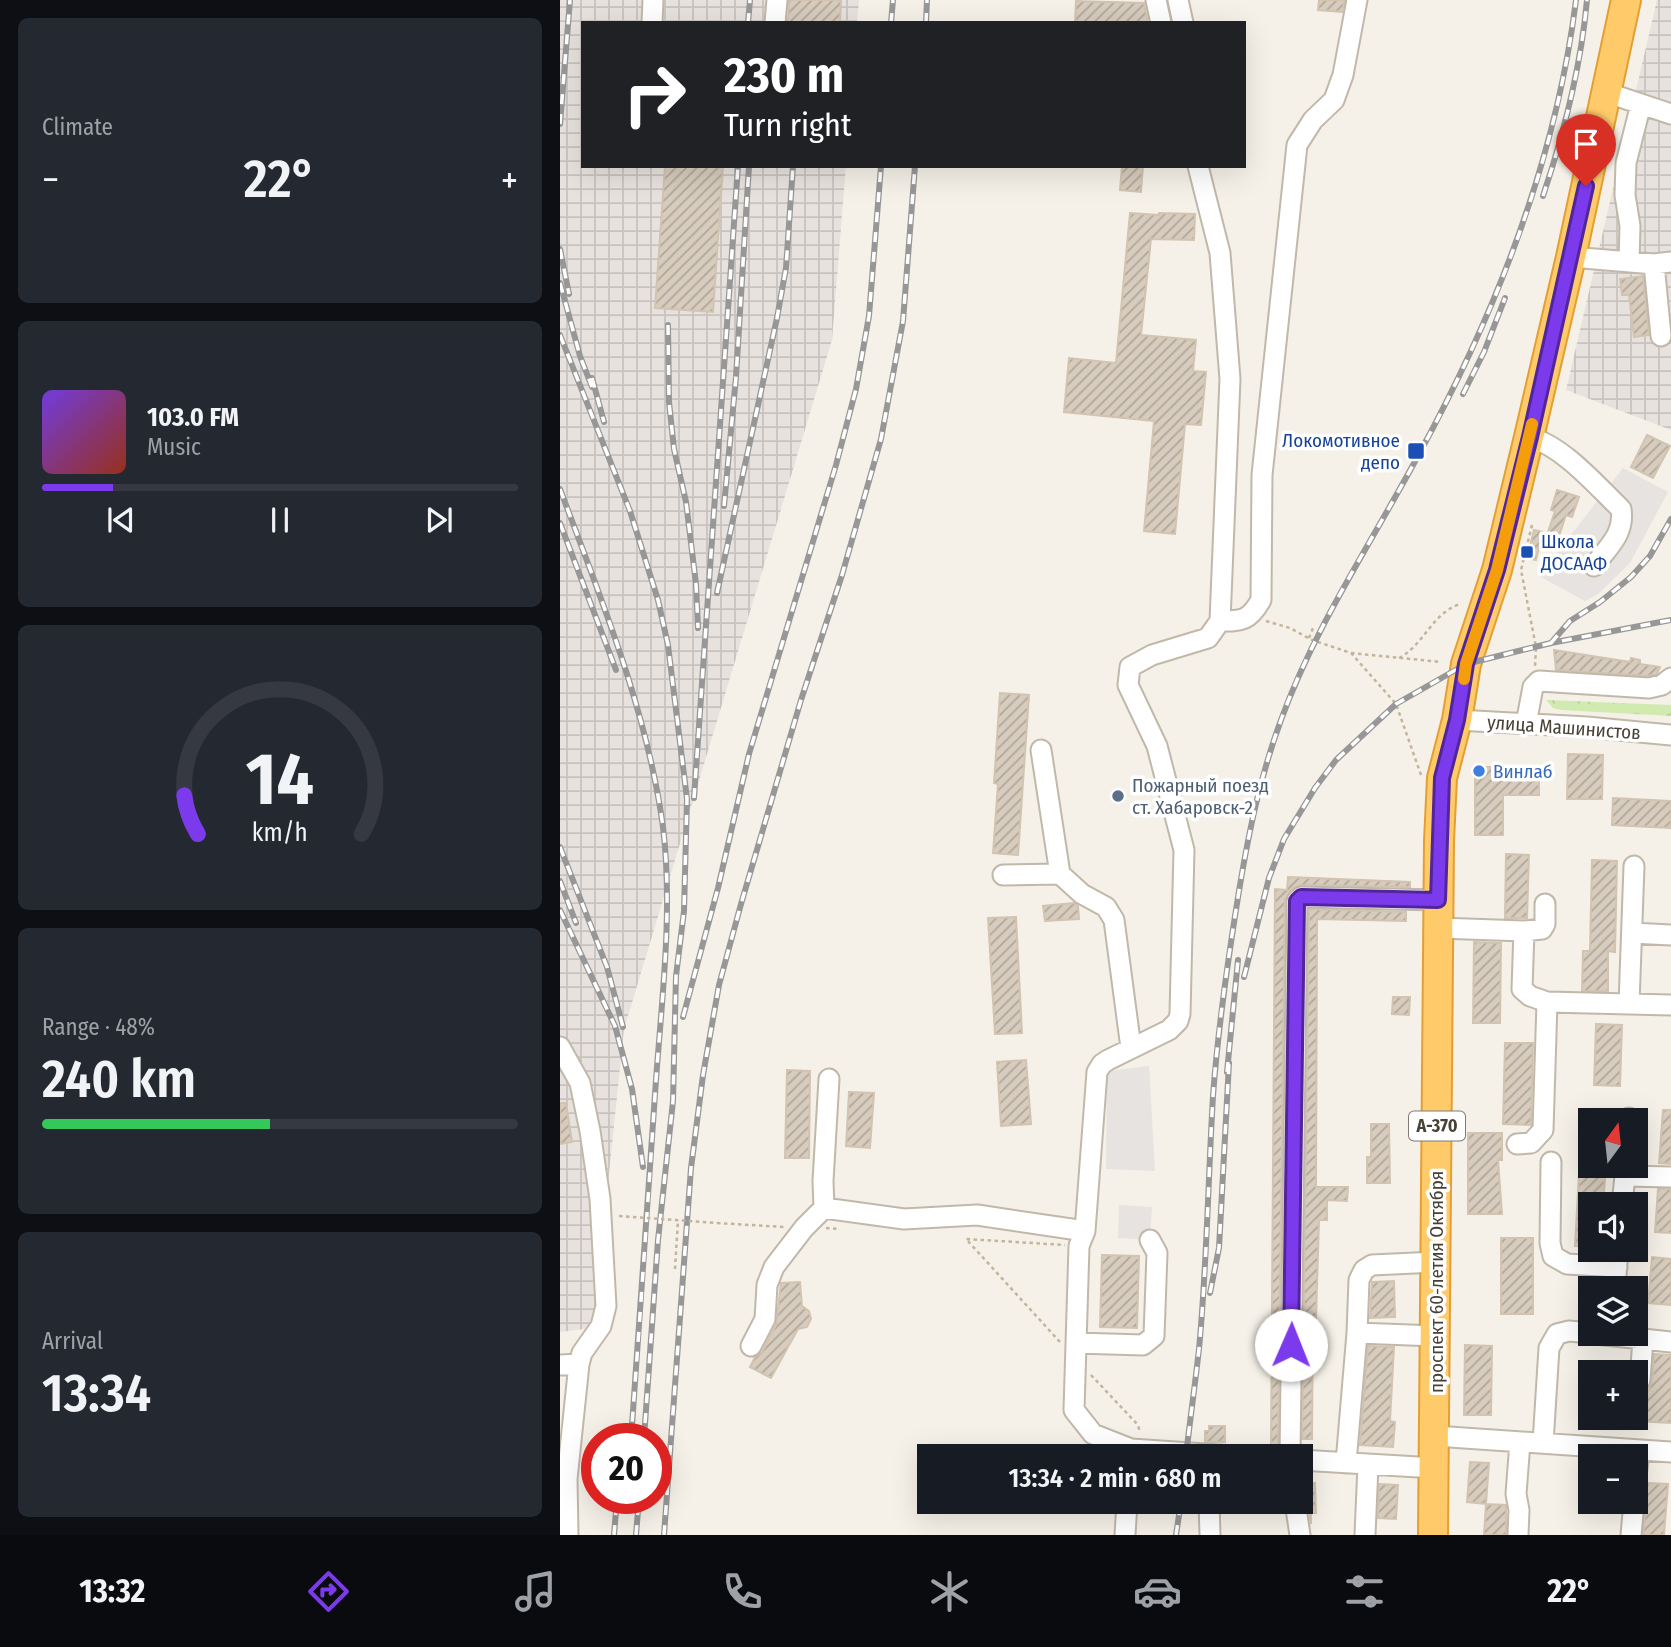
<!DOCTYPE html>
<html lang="en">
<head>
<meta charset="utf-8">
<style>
  :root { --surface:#171b24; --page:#242831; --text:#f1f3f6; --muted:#9ea1a6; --line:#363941; --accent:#7c3aed }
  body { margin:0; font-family:"Fira Sans Condensed",sans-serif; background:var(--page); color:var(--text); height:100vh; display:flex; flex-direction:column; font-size:26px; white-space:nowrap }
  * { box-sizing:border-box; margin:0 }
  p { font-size:23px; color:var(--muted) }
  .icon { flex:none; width:38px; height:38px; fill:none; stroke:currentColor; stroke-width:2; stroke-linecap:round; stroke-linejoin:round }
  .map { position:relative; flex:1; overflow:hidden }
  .side { display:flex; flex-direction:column; gap:18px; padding:18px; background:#0d0f14; width:560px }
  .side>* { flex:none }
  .hud { position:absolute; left:21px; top:21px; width:665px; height:147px; border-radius:0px; box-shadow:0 7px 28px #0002; background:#202124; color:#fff; overflow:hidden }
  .needle { width:46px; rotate:15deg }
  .fabs { position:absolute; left:1018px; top:1108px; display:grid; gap:14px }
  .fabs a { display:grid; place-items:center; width:70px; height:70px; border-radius:0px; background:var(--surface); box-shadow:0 7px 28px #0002; font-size:35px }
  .speed { position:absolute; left:21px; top:1423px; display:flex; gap:14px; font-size:35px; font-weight:700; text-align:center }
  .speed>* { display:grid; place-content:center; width:91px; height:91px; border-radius:50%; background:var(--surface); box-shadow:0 7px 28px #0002; line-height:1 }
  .speed .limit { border:10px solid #d22; background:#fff; color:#111 }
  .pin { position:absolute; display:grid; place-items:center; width:60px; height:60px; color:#fff; margin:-72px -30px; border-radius:50% 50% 50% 0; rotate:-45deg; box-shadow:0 0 7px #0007 }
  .pin .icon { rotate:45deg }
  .me { position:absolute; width:77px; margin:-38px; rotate:1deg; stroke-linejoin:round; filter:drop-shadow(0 0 5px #0008) }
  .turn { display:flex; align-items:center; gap:24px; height:147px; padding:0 28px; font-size:32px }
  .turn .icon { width:91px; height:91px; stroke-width:2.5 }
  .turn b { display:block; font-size:49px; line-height:60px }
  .big { font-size:52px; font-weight:600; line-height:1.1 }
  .side .card { flex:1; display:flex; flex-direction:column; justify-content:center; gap:10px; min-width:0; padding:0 24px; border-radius:10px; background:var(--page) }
  .side .dial { align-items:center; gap:0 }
  .dial svg { height:182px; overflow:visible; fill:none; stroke:var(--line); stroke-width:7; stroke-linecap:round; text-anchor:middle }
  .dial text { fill:var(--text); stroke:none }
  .song { display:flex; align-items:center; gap:21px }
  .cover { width:84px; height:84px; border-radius:10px; background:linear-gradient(135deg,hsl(260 70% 55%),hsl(10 70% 35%)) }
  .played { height:7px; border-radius:4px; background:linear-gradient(90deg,var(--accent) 15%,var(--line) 15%) }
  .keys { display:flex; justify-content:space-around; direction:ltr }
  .heat { display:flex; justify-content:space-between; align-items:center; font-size:38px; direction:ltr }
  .charge { height:10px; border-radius:5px; background:linear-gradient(90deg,#34c759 48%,var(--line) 0) }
  .trip { position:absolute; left:357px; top:1444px; width:396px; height:70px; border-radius:0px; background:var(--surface); box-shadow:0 7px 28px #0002; font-weight:600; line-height:70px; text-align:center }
  .menu { display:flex; height:112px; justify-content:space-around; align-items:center; background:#090b0e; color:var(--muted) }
  .menu .icon { width:49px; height:49px }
  .menu .on { color:var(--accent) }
  .menu b { font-size:32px; color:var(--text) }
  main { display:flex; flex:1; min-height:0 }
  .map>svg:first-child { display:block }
  .industrial { fill:url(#industrial-grid) }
  .forest { fill:url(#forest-crowns) }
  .parking { fill:#e6e3e0 }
  .building { fill:url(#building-hatch); stroke:#d2c4b0; stroke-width:2 }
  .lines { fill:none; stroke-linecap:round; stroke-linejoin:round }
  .minor-casing { stroke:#c1b8aa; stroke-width:23 }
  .highway-casing { stroke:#e49f33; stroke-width:32 }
  .path { stroke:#c3b49b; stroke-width:2.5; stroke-dasharray:3.5 3.5; stroke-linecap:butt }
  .minor { stroke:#fff; stroke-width:19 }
  .highway { stroke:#ffca69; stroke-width:28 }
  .rail-casing { stroke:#979797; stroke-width:6 }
  .rail { stroke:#fff; stroke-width:3.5; stroke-dasharray:10; stroke-linecap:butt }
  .path-bridge { stroke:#c3b49b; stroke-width:2.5; stroke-dasharray:3.5 3.5; stroke-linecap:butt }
  .route-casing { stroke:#51269a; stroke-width:18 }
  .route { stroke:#7c3aed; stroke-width:12 }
  .slow { stroke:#f59e0b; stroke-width:12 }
  .transit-dot { fill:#1a4fb4; stroke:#fff; stroke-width:2.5 }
  .shop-dot { fill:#3f7fe0; stroke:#fff; stroke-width:2.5 }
  .service-dot { fill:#5c6f8a; stroke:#fff; stroke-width:2.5 }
  .labels { text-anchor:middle; stroke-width:7; stroke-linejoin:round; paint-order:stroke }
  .shield { fill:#fff; stroke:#7f7a72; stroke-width:2 }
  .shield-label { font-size:18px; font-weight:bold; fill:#484136 }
  .transit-label { font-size:19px; fill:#164399; stroke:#fff; text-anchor:end }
  .street-label { font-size:19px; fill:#484136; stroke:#fff }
  .shop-label { font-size:19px; fill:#366cbe; stroke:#fff; text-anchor:start }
  .service-label { font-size:19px; fill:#4e5e75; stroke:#fff; text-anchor:start }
</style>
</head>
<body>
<main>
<section class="side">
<div class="card"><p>Climate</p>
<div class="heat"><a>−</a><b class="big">22°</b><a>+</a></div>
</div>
<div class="card">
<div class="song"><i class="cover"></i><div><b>103.0 FM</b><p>Music</p></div></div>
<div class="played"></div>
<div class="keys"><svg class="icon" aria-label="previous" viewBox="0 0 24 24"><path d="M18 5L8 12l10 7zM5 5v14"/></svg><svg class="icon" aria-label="pause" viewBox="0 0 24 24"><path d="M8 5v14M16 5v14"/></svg><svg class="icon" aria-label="next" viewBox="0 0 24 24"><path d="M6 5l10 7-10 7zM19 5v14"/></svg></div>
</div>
<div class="card dial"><svg viewBox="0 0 100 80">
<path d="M14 69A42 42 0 1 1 86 69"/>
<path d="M14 69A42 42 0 0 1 8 52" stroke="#7c3aed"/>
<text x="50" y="56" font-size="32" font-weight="700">14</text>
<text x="50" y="72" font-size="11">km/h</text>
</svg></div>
<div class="card"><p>Range · 48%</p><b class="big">240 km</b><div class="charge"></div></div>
<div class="card"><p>Arrival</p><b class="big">13:34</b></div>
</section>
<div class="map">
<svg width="1111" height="1535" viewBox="0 0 1111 1535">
  <defs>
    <pattern id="industrial-grid" width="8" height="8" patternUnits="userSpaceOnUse" patternTransform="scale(1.75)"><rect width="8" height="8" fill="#e7e2dd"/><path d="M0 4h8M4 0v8" fill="none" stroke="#c8c3be"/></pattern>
    <pattern id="forest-crowns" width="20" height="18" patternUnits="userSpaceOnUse" patternTransform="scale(1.75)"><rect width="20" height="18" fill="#d1eaaf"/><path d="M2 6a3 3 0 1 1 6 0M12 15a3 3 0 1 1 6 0" fill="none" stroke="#b5ca97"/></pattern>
    <pattern id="building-hatch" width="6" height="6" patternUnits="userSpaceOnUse" patternTransform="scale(1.75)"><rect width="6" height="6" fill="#d7ccbd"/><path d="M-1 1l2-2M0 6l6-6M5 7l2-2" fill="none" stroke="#b0a79a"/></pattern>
  </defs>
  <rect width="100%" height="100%" fill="#f5f1e8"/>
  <path class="industrial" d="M0 0H299L297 23H23V166H286L272 340 64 1029 33 1328 0 1332Z
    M1097 0H1111V430L1006 390Z"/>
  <path class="forest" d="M986 700 1111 705V716L1001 710 993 708Z"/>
  <path class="parking" d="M1063 468 1108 492 1070 563 1038 594 1025 601 979 576Z
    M589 1066 595 1171 546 1169 547 1071Z
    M559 1205 592 1207 590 1240 558 1238Z"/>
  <path class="building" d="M229 0H281L280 23H228Z
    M759 0H785L782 12 758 10Z
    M516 1 584 3 588 23H515Z
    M105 166H163L153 312 95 308Z
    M562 166H583L581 192 560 190Z
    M570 213 599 215V213L635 214 634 240 591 239 581 335 636 340 633 371 646 372 641 425 625 424 615 534 584 531 594 421 504 412 509 358 556 363Z
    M1083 276 1089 335 1074 337 1069 295H1062L1060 279Z
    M1087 435 1110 446 1093 478 1071 467Z
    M997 490 1019 497 1012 517 1006 515 999 536 988 532 995 511 991 510Z
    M974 530 983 532 976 560 967 558Z
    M994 650 1070 662 1071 658 1080 660V664L1100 667 1097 674 1088 676 996 670Z
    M440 693 469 695 458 855 433 853 438 784 434 783Z
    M1008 754 1043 755 1042 799H1007Z
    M915 767H979V795H943V835H915Z
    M1053 798 1111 801V828L1052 825Z
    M946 854 969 855 967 918H945Z
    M1032 860 1057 861 1055 952 1048 951V991H1022L1023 951H1030Z
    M728 877 850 882V887L741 885 732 888 725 900 718 1445H711L715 889 727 890Z
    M514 903 518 906 519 919 485 921 483 906Z
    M749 909 846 912V921L757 919 756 1187H788L787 1201 767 1200V1220H759L756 1318H753L752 1439H742Z
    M456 917 462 1033 435 1034 428 918Z
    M914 942 941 943 940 1023H913Z
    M833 997H850L849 1015 832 1014Z
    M1036 1024 1062 1025 1060 1086 1034 1085Z
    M945 1043H973L971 1125 943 1124Z
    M466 1060 471 1124 441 1126 437 1062Z
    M227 1070 250 1071 249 1158H225Z
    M289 1092 314 1093 310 1148 286 1146Z
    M0 1103H6L12 1142 0 1144Z
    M1103 1110H1111V1164L1099 1163Z
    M811 1124H829L830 1183H807V1157H811Z
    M908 1133H942V1160H938L942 1214H908Z
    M1020 1156 1031 1157V1166H1046L1043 1204H1031V1247L1015 1246Z
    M1098 1189H1111V1233L1095 1232Z
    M941 1238H973V1314H941Z
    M542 1255 579 1256 577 1328 540 1327Z
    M1092 1257 1111 1259V1305L1088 1303Z
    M834 1281 835 1317 810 1318 812 1282Z
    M240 1282 242 1306 249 1311 251 1319 247 1327 238 1329 211 1378 190 1367 195 1357 202 1352 216 1325 221 1283Z
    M905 1345 932 1346 931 1415H904Z
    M808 1346 834 1347 830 1421 835 1422 833 1447 800 1445Z
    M1094 1354 1111 1355V1423L1076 1421V1396L1087 1393 1092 1382Z
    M649 1426H665V1442H645V1431H649Z
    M910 1462 929 1463 926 1504 907 1502Z
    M742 1475H751L752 1483H755L756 1513H751V1524L747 1500 742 1493Z
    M1087 1483 1108 1484 1104 1535H1083L1086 1502 1085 1496 1080 1491Z
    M819 1484 838 1485 836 1519 818 1518Z
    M926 1504 946 1505V1535H924Z"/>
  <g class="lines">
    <g class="minor-casing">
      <path id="minor" d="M596 0 601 23
        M618 0 623 23
        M92 23 93 0
        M215 23 217 0
        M1045 92 1111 114
        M638 166 660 253 670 379 660 621 648 638 592 655 570 667 568 685 597 746 624 850 620 1014 618 1021 609 1030 548 1060 542 1064 537 1072 525 1231 519 1246 514 1410 533 1434 571 1449 675 1456
        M1011 257 1094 264 1111 262
        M1069 262 1070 226 1065 195 1066 163 1081 104
        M1094 264 1101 336
        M969 437C1003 446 1036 485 1061 509 1065 534 1048 547 1034 566
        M660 621C682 621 689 621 701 600L702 475 737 145 753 120 774 100 783 75 797 0
        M897 720 1027 727 1111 735
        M966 724 973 687 979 681 1089 688 1102 685 1111 678
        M481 750 500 874 522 894 546 907 554 920 571 1048
        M443 875 500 874
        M879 928 964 931 962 989 970 996 987 1002
        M964 931 982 929 985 924V904
        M1072 933 1111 935
        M1069 1004 1074 866
        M0 1047 20 1083 30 1131 40 1199 46 1306 41 1326 22 1353 19 1364 7 1479 8 1535
        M1069 1120V1118
        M957 1144 971 1143 983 1130 987 1002 1111 1005
        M991 1162 990 1243 993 1256 1007 1264 1057 1267
        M1066 1166 1065 1176 1111 1177
        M1062 1204 1065 1176
        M264 1208 344 1219 417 1215 525 1231
        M1055 1288 1058 1250
        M797 1333 876 1336
        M1035 1334 1083 1339
        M516 1343 583 1345 594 1336 597 1253 590 1240
        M191 1346 205 1319 207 1285 214 1267 244 1228 264 1208 263 1181 269 1079
        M0 1365 19 1364
        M1076 1384 1080 1380 1083 1339 1111 1342
        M875 1436 1111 1452
        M983 1443 989 1348 997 1334 1009 1331 1031 1333
        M730 1456 737 901 741 897 878 900
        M740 1460 875 1468
        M786 1463 797 1333 799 1280 804 1270 812 1265 876 1262
        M1076 1478 1079 1450
        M649 1502 650 1535
        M735 1502 740 1535
        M565 1535 567 1502
        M805 1535 808 1465
        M958 1535 959 1510 956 1494 960 1442
        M1071 1535 1074 1502"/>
    </g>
    <g class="highway-casing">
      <path id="highway" d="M873 1535 879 841 882 778 897 720 906 664 937 570 969 437 1011 257 1066 0"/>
    </g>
    <path class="path" d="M972 525 961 570 976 647 975 667
      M706 621 730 628 752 640 791 653 836 704 861 775
      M749 638 753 628
      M791 653 881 662
      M839 658C864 645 872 613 900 604
      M157 1223 224 1227
      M266 1228 280 1229
      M115 1269 118 1220
      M500 1342 406 1239 505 1245
      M531 1375 578 1425 580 1433"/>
    <use href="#minor" class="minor"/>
    <use href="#highway" class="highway"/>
    <g class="rail-casing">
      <path id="rail" d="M188 23 190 0
        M331 23 333 0
        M366 23 367 0
        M0 124 10 0
        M983 196C1004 133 1021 66 1027 0
        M0 249 9 294
        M0 283 20 356 32 387
        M108 325 109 402 114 449 126 502 136 584 138 628
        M0 335 70 511 98 600 108 645 127 799 124 911 116 976 113 1101 98 1240 84 1438
        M32 378 44 422
        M903 394 924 352 945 298
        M0 489C41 599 87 710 103 827 113 910 102 997 96 1080 88 1200 80 1319 71 1438
        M164 506 176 377 189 166
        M0 523 56 670
        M157 593 217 318 226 268 233 166
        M991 643 1010 621 1040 602 1071 577 1090 556 1111 519
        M134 798 178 166
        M0 847 47 967 63 1027
        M0 881 16 923
        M0 910 55 1026 72 1089 83 1167
        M684 977 709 878 724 839 755 788 776 760 836 704 906 664 991 643 1111 620
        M123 1017 158 888 189 754 276 465 296 389 309 316 321 166
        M667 1072 678 960
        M650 1293 659 1248 669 1063
        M626 1456C630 1420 635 1385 639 1349 647 1265 648 1180 653 1096 658 1027 668 959 679 891 689 831 700 777 721 720 755 626 812 542 859 454 936 313 996 161 1016 0
        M54 1535 57 1498
        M76 1535 79 1498
        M104 1535 131 1168 143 1075 159 985 181 904 241 700 282 575 321 439 343 321 355 166
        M616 1535 621 1502"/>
    </g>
    <use href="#rail" class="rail"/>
    <path class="path-bridge" d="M59 1216 157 1223"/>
  </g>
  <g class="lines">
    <g class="route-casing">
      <path id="route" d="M731 1345 737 901 741 897 878 900 882 778 897 720 906 664 937 570 970 437 1026 186"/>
    </g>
    <use href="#route" class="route"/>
    <path class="slow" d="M904 679 906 664 937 570 972 424"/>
  </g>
  <g class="transit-dot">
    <rect x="847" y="442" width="18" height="18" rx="3.5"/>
    <rect x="960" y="545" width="14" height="14" rx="3.5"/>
  </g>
  <circle class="shop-dot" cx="919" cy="771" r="7"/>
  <circle class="service-dot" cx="558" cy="796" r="7"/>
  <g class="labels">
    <rect class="shield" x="849" y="1111.5" width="56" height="29" rx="5"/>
    <g class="shield-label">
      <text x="877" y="1132">А-370</text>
    </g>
    <g class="transit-label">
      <text x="840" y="447">Локомотивное<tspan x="840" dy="22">депо</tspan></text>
      <text x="981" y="548" text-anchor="start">Школа<tspan x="981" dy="22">ДОСААФ</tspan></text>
    </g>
    <g class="street-label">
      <text transform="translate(1004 727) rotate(4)" y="7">улица Машинистов</text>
      <text transform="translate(876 1282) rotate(-90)" y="7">проспект 60-летия Октября</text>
    </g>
    <g class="shop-label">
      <text x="933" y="778">Винлаб</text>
    </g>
    <g class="service-label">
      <text x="572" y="792">Пожарный поезд<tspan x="572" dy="22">ст. Хабаровск-2</tspan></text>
    </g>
  </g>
</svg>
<div class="fabs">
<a><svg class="needle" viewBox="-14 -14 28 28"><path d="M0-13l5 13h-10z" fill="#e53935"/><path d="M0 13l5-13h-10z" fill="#9ea1a6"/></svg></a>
<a><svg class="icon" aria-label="sound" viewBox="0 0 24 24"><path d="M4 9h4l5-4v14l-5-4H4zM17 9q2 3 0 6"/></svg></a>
<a><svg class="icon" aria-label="layers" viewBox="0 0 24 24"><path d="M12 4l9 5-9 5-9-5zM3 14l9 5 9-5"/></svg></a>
<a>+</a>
<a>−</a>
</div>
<div class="speed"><div class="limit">20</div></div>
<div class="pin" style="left:1026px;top:186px;background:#d93025"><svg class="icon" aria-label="arrive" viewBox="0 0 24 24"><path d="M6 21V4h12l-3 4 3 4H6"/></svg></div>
<svg class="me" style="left:731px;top:1345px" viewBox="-20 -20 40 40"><circle r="19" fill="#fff"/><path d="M0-13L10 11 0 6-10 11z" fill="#7c3aed"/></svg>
<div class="trip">13:34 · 2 min · 680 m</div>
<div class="hud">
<div class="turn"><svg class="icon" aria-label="right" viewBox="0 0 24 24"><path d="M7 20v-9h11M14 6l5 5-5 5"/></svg><div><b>230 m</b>Turn right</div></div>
</div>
</div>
</main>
<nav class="menu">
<b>13:32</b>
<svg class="icon on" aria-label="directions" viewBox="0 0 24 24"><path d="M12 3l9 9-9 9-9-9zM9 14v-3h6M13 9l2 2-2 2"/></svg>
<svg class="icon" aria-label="music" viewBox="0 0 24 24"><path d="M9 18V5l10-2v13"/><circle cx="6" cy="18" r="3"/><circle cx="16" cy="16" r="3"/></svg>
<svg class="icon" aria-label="phone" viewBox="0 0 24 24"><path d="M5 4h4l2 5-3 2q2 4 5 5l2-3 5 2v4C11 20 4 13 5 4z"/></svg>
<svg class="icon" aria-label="climate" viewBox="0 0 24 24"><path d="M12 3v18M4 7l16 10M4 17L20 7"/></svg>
<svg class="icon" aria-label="car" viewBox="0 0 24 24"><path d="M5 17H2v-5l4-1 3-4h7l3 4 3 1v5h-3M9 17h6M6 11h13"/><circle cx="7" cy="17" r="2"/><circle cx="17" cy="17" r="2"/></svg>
<svg class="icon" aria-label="filters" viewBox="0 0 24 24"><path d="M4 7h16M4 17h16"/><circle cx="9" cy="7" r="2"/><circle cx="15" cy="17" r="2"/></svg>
<b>22°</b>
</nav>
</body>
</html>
